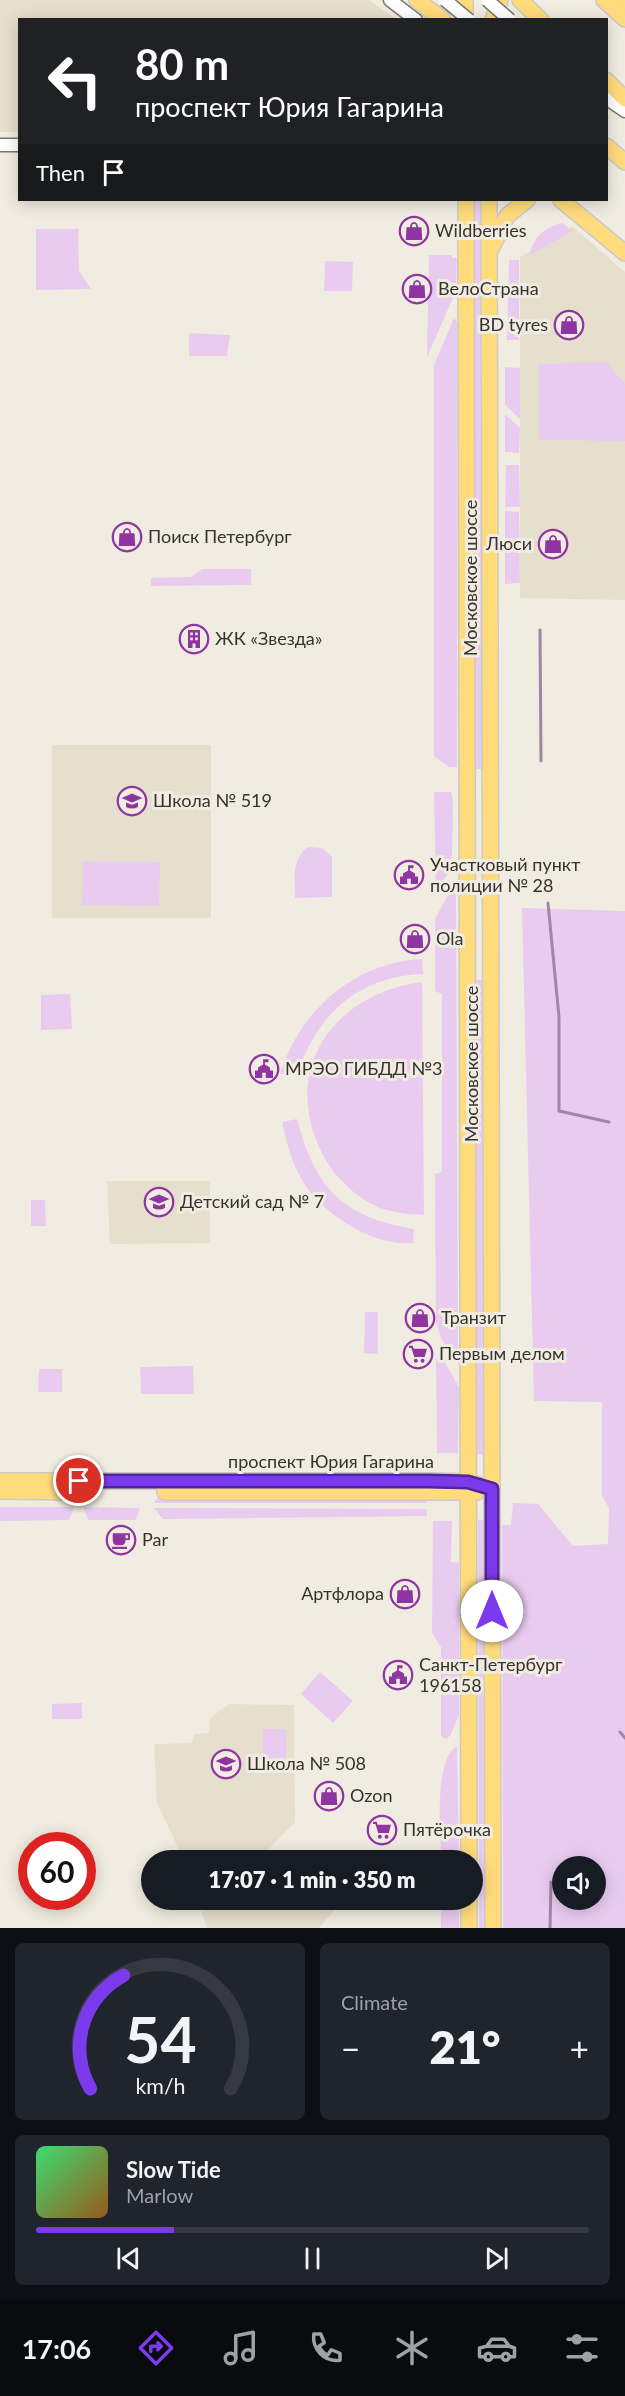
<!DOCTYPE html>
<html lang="en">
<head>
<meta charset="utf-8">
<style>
  :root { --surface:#171b24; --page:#20242c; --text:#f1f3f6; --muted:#9ea1a6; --line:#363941; --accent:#7c3aed }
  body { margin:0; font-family:Lato,sans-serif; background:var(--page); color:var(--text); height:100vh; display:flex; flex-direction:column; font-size:22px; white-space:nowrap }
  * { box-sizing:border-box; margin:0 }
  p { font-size:20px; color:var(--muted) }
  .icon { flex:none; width:33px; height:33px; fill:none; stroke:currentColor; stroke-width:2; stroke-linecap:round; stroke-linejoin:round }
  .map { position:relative; height:1928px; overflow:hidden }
  .side { display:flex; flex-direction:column; gap:15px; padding:15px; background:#0d0f14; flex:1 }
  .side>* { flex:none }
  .hud { position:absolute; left:18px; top:18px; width:590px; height:183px; border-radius:0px; box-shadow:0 3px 15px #0003; background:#202124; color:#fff; overflow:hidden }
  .controls { position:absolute; left:552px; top:1856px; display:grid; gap:12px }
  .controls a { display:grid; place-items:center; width:54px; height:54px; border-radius:50%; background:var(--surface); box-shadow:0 3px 15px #0003; font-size:30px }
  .speed { position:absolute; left:18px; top:1832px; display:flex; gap:12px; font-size:30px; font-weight:700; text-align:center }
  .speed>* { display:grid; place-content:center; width:78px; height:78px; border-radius:50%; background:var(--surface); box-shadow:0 3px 15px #0003; line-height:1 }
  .speed .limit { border:9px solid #d22; background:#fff; color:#111 }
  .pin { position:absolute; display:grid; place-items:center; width:51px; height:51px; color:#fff; margin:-26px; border:3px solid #fff; border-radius:50%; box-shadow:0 2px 6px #0007 }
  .me { position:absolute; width:66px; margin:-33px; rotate:0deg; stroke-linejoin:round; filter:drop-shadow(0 0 4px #0008) }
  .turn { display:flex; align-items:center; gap:21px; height:126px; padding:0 18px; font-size:27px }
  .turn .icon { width:78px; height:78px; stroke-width:2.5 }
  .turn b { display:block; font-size:42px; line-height:51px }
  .then { display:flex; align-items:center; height:57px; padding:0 18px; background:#0003; gap:12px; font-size:22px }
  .big { font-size:45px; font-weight:800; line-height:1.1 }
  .side .card { flex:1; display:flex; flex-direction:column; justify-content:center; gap:9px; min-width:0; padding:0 21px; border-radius:9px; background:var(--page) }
  .side .dial { align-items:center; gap:0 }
  .dial svg { height:156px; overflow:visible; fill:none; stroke:var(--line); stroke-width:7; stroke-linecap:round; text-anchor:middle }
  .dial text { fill:var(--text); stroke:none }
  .song { display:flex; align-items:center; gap:18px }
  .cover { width:72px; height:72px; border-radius:9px; background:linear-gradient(135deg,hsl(140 70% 55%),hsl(30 70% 35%)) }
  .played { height:6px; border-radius:3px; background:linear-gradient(90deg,var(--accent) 25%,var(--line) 25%) }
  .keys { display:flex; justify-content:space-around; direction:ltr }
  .heat { display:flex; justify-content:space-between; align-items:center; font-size:33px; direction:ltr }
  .side .tiles { flex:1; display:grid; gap:15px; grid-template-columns:1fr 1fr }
  .card:last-child { grid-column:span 2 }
  .trip { position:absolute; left:141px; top:1850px; width:342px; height:60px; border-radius:30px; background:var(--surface); box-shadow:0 3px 15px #0003; font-weight:800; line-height:60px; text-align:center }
  .dock { display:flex; height:96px; justify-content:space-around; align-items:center; background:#090b0e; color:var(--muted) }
  .dock .icon { width:42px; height:42px }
  .dock .active { color:var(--accent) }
  .dock b { font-size:27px; color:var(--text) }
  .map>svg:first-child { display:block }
  .built { fill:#e7dfcd }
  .green { fill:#e9cbf0; fill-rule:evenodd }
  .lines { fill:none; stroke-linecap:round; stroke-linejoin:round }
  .stream { stroke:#a284a7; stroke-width:3 }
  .minor-casing { stroke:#7c776e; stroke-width:15 }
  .major-casing { stroke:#cacac9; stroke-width:18 }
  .minor { stroke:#fff; stroke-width:12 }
  .major { stroke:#ffdb7c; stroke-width:15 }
  .minor-bridge-casing { stroke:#7c776e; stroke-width:15; stroke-linecap:butt }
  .minor-bridge { stroke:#fff; stroke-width:12 }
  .route-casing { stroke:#51269a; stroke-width:15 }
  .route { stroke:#7c3aed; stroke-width:10 }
  .labels { text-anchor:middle; stroke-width:6; stroke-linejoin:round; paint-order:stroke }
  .poi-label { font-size:18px; fill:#35332f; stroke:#f1ece1; text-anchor:start }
  .street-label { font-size:18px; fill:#35332f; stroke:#f1ece1 }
</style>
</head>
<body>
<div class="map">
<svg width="625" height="1928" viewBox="0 0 625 1928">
  <rect width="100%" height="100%" fill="#f1ece1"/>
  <path class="built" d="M0 0H369L396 19 20 20 19 132H0Z
    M572 226 625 272V600L520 598V257Z
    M52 745H211V918H52Z
    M107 1181H210V1243L110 1244Z
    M229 1704 294 1705 295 1822 260 1858 184 1860 157 1803 154 1746 156 1744 192 1743 194 1734 209 1733 210 1718Z
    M197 1899H344L319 1928H207Z"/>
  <path class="green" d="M474 200H480L482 769H476Z
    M562 223 573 231 530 255C532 238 545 227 562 223Z
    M36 229H78L79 271 91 289 36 290Z
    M429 255H452V258H457L456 291 427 357Z
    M509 260H519V340H507Z
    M325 261 353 262 352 291H324Z
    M454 318 457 322V767H449L434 756V365Z
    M189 333 230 335 227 356H189Z
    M606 362 625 384V441L539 440V364Z
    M505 367 520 368V419L505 405Z
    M505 414 520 428 519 453 505 452Z
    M506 465H519L520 507H505Z
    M505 511 519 512 520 583 505 584Z
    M202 569H251V585L151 586V578L191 577Z
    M434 792H451L453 801 452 855 450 863 453 865 436 892Z
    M309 847 322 848 332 857V897L295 898C295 880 291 857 309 847Z
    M83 861 160 862 159 906 82 905Z
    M456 880 458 1354 456 1358 442 1340 436 1323 435 1174 442 1172V994L435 991V919Z
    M522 908 625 911V1928H503L502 1525H511L513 1503 538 1504 573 1546 608 1544 609 1508 602 1496V1402L534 1401ZM562 1866H596V1899H562Z
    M422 959 423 974C358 977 320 1012 298 1071L280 1074C300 1010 355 962 422 959Z
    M476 980H482L483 1454H477Z
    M422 982 424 1215C410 1214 396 1213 383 1209 358 1200 335 1178 323 1155 279 1070 333 994 422 982Z
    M70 994 72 1029 41 1030V995Z
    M297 1119C315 1188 342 1217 414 1229L413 1243C374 1247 324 1215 304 1183 292 1165 287 1143 282 1122Z
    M31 1200H45L46 1226H31Z
    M365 1312H378V1354L364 1353Z
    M440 1354 459 1387 458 1453H437L436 1359Z
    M193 1366 194 1394H141L140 1367Z
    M39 1369H62V1392H38Z
    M158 1497H427V1503H154Z
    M0 1507H74L69 1520 0 1521Z
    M83 1507 140 1508 136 1520H88Z
    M154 1508 427 1509V1516L163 1519Z
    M478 1520H483L484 1928H479Z
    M433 1521H452L451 1562 459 1563V1715L450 1736 445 1739 441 1736V1647L432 1633Z
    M320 1672 353 1701 333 1723 301 1694Z
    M82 1703V1719H52V1704Z
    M263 1729H286V1765L263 1766Z
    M457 1746 459 1860H441C441 1834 433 1760 457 1746Z
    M441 1899H459V1928H441Z"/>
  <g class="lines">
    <path class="stream" d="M540 630 541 761
      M548 903 559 1017V1111L609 1122
      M620 1732 625 1738
      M550 1928 551 1882"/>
    <g class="minor-casing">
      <path id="minor" d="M390 0 416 20
        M606 98 625 111
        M0 145H20"/>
    </g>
    <g class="major-casing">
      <path id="major" d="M417 0 443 20
        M520 0 541 20
        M604 0 625 19
        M624 0 625 1
        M465 20V0
        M493 20 500 0
        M606 80 625 99
        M606 146 625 162
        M466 200 469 1860
        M489 200 493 1928
        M561 200 625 253
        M492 247 507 216 527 200
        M0 1481H429L468 1482 492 1489
        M0 1491 75 1492
        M165 1492H477
        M469 1899V1928"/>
    </g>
    <use href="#minor" class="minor"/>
    <use href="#major" class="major"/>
    <g class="minor-bridge-casing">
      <path id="minor-bridge" d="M445 0 469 20
        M487 0 510 20"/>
    </g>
    <use href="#minor-bridge" class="minor-bridge"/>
  </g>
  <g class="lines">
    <g class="route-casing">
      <path id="route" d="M79 1481H429L468 1482 492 1489V1611"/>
    </g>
    <use href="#route" class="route"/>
  </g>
  <defs>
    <g id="shop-ring" transform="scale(1.5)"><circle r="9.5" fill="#f1ece1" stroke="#8e35a1" stroke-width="1.5"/><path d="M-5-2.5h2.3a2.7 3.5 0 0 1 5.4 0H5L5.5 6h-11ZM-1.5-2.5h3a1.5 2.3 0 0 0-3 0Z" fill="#8e35a1"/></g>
    <g id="building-ring" transform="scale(1.5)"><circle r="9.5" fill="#f1ece1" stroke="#8e35a1" stroke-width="1.5"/><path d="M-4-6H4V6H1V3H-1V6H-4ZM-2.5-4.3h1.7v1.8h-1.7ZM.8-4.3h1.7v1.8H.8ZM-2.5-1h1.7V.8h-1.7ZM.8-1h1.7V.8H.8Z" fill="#8e35a1"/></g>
    <g id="school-ring" transform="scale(1.5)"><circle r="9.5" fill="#f1ece1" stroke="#8e35a1" stroke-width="1.5"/><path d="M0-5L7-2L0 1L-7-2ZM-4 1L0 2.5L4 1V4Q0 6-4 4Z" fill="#8e35a1"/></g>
    <g id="civic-ring" transform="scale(1.5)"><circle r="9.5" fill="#f1ece1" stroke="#8e35a1" stroke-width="1.5"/><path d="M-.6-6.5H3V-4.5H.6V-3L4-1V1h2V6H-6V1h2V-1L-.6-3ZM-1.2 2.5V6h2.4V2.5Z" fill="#8e35a1"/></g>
    <g id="supermarket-ring" transform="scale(1.5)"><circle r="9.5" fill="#f1ece1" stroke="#8e35a1" stroke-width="1.5"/><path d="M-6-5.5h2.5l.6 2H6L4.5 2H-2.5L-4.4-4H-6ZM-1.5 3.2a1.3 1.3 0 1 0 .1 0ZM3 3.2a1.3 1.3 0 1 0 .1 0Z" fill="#8e35a1"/></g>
    <g id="cafe-ring" transform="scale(1.5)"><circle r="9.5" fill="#f1ece1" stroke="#8e35a1" stroke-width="1.5"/><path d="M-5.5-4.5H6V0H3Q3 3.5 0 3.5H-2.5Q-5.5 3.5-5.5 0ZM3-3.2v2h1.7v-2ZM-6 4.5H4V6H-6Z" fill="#8e35a1"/></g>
  </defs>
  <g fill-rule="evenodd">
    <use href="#shop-ring" x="414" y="231"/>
    <use href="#shop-ring" x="417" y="289"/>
    <use href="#shop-ring" x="569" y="325"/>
    <use href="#shop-ring" x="127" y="537"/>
    <use href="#shop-ring" x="553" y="544"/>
    <use href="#building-ring" x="194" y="639"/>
    <use href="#school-ring" x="132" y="801"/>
    <use href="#civic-ring" x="409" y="875"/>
    <use href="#shop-ring" x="415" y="939"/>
    <use href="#civic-ring" x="264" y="1069"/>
    <use href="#school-ring" x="159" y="1202"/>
    <use href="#shop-ring" x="420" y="1318"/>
    <use href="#supermarket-ring" x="418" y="1354"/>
    <use href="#cafe-ring" x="121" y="1540"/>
    <use href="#shop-ring" x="405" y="1594"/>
    <use href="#civic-ring" x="398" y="1675"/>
    <use href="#school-ring" x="226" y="1764"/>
    <use href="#shop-ring" x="329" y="1796"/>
    <use href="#supermarket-ring" x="382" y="1830"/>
  </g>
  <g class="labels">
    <g class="poi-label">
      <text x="435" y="237">Wildberries</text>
      <text x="438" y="295">ВелоСтрана</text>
      <text x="548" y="331" text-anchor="end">BD tyres</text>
      <text x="148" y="543">Поиск Петербург</text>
      <text x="532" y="550" text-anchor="end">Люси</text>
      <text x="215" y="645">ЖК «Звезда»</text>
      <text x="153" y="807">Школа № 519</text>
      <text x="430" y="871">Участковый пункт<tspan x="430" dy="21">полиции № 28</tspan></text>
      <text x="436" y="945">Ola</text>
      <text x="285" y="1075">МРЭО ГИБДД №3</text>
      <text x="180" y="1208">Детский сад № 7</text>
      <text x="441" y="1324">Транзит</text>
      <text x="439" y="1360">Первым делом</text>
      <text x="142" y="1546">Par</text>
      <text x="384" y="1600" text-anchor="end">Артфлора</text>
      <text x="419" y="1671">Санкт-Петербург<tspan x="419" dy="21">196158</tspan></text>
      <text x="247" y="1770">Школа № 508</text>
      <text x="350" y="1802">Ozon</text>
      <text x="403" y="1836">Пятёрочка</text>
    </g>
    <g class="street-label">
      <text transform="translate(471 578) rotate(-90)" y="6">Московское шоссе</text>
      <text transform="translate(472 1064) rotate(-90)" y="6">Московское шоссе</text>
      <text x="331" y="1468">проспект Юрия Гагарина</text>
    </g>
  </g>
</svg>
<div class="controls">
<a><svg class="icon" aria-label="sound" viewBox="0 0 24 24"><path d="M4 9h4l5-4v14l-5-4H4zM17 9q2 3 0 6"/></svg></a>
</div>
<div class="speed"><div class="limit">60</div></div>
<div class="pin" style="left:79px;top:1481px;background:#d93025"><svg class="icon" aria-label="arrive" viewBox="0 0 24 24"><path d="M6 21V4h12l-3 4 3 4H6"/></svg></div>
<svg class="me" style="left:492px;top:1611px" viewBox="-20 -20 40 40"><circle r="19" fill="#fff"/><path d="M0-13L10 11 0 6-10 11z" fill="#7c3aed"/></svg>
<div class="trip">17:07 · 1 min · 350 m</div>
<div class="hud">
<div class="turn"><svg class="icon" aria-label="left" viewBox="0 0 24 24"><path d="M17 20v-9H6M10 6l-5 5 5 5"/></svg><div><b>80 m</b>проспект Юрия Гагарина</div></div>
<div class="then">Then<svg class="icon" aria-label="arrive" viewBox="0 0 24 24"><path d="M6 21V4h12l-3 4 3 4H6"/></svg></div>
</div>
</div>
<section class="side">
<div class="tiles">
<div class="card dial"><svg viewBox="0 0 100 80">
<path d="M14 69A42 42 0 1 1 86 69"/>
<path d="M14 69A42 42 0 0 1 31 11" stroke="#7c3aed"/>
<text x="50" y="56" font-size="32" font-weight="700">54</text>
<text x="50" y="72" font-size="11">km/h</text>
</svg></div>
<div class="card"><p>Climate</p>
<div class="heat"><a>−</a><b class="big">21°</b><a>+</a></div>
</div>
<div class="card">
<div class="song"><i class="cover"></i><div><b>Slow Tide</b><p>Marlow</p></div></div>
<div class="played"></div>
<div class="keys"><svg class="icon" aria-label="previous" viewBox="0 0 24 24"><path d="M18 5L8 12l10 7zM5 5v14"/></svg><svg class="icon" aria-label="pause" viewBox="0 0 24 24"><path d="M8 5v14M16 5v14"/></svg><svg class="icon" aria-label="next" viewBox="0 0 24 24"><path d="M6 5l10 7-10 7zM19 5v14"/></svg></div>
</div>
</div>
</section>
<nav class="dock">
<b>17:06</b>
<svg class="icon active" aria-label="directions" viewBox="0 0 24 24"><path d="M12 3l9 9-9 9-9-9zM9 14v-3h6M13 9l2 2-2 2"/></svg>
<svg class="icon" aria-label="music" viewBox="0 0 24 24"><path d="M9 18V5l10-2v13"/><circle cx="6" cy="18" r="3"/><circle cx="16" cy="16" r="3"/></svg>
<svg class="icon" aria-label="phone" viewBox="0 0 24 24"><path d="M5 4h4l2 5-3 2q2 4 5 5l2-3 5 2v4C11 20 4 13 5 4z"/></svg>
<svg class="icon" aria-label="climate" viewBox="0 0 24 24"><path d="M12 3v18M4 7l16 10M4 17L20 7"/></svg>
<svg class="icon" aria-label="car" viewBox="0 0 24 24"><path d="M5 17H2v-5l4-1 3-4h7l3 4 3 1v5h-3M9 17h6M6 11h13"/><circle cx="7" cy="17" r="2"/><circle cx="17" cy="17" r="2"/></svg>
<svg class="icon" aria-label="filters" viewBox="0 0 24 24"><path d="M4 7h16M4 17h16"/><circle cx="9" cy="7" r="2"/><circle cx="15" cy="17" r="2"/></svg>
</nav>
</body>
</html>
